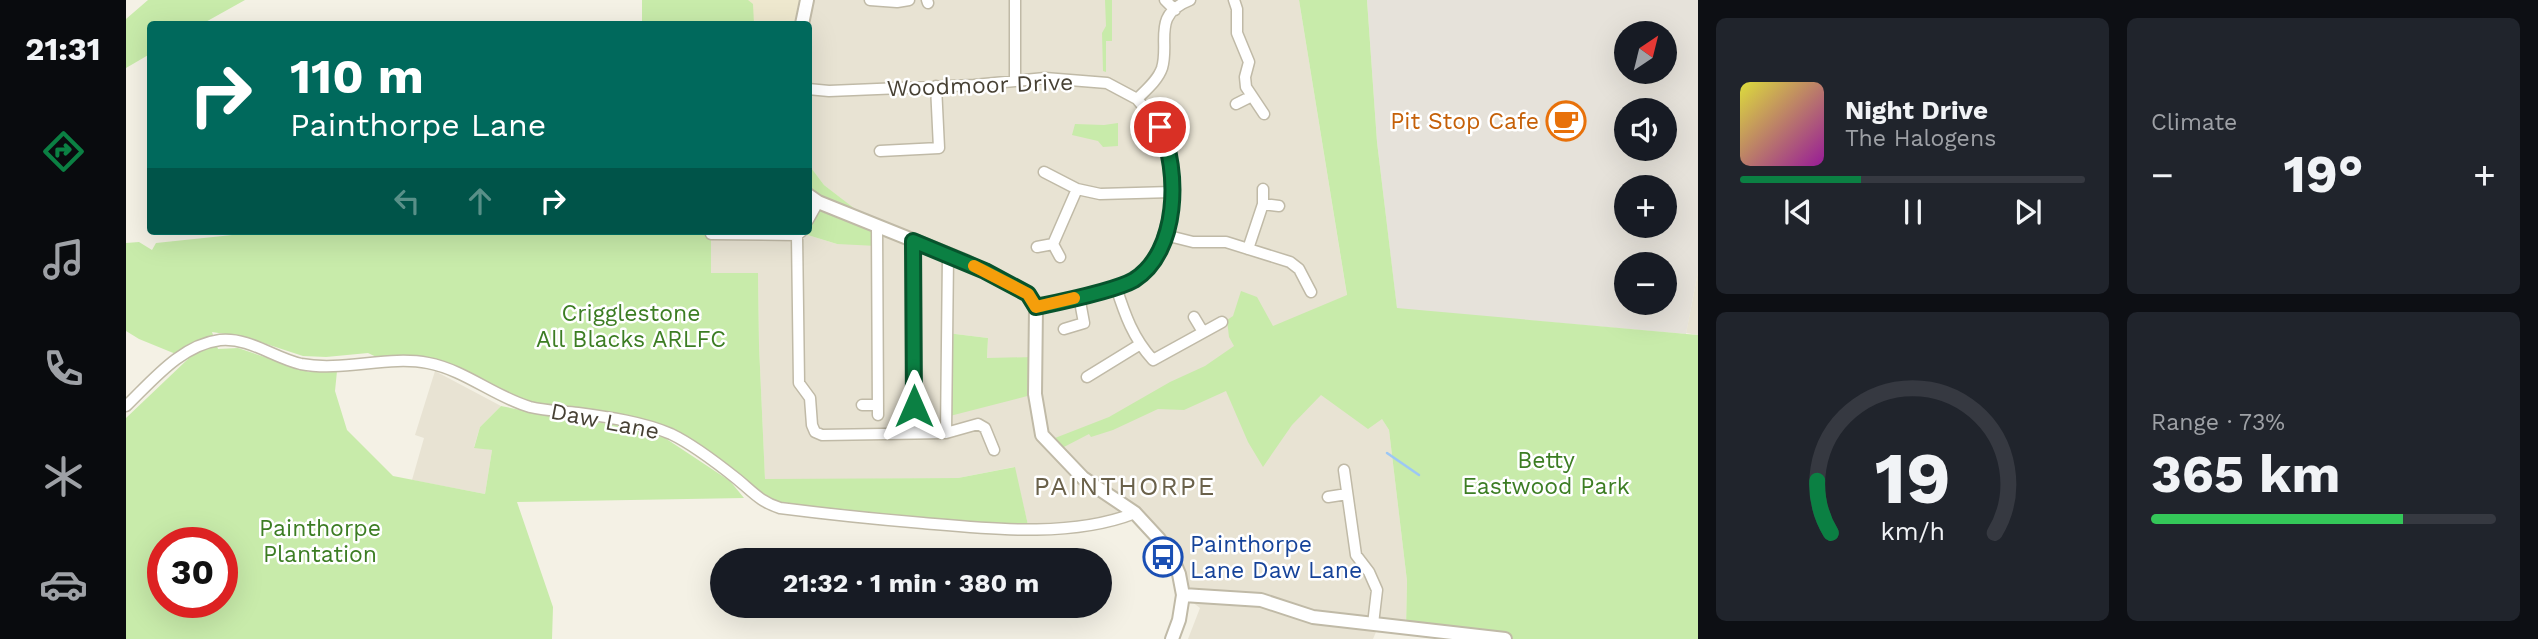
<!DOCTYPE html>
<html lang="en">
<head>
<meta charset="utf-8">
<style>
  :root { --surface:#171b24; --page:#20242c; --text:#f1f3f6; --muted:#9ea1a6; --line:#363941; --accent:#0b8043 }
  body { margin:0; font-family:"Work Sans",sans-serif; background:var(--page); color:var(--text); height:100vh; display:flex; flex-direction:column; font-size:26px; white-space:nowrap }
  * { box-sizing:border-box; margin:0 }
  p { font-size:23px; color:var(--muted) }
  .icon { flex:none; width:38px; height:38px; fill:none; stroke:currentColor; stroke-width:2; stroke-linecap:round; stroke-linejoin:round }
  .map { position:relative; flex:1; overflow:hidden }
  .side { display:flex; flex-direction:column; gap:18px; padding:18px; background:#0d0f14; width:840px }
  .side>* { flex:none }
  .hud { position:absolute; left:21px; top:21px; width:665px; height:214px; border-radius:7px; box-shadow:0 7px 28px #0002; background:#00695c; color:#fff; overflow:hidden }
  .needle { width:46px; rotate:35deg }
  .controls { position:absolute; left:1488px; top:21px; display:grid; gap:14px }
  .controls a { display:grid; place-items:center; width:63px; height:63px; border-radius:50%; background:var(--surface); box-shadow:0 7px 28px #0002; font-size:35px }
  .speed { position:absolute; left:21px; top:527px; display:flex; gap:14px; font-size:35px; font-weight:700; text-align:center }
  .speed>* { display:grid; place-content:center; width:91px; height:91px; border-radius:50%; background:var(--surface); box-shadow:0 7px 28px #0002; line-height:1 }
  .speed .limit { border:10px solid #d22; background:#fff; color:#111 }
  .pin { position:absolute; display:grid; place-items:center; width:60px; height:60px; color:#fff; margin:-30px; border:4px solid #fff; border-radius:50%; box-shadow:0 2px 7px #0007 }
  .me { position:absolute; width:77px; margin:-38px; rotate:0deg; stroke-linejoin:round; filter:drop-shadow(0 0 5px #0008) }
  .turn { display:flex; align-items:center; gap:24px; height:147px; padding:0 28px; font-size:32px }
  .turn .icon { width:91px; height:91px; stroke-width:2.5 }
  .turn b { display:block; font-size:49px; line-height:60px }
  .lanes { display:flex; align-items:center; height:66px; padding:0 28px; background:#0003; justify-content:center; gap:35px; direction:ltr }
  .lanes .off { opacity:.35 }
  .big { font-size:52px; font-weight:700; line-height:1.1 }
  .side .tile { flex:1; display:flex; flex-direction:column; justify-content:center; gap:10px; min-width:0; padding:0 24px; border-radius:10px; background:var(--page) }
  .side .dial { align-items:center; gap:0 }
  .dial svg { height:182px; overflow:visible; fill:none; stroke:var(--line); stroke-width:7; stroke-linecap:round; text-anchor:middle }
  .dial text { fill:var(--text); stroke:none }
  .song { display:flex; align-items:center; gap:21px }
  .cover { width:84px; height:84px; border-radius:10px; background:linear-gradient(135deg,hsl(60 70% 55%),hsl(300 70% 35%)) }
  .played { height:7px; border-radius:4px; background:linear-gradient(90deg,var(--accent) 35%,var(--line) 35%) }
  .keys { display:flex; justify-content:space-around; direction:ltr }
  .heat { display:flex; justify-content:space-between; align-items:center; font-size:38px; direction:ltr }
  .charge { height:10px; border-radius:5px; background:linear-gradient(90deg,#34c759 73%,var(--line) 0) }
  .side .tiles { flex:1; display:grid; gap:18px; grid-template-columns:repeat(2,1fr) }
  .trip { position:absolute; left:584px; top:548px; width:402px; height:70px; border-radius:35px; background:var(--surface); box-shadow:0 7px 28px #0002; font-weight:700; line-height:70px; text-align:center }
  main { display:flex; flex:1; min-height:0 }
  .dock { display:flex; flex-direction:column; width:126px; justify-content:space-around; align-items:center; background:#090b0e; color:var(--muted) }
  .dock .icon { width:49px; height:49px }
  .dock .selected { color:var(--accent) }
  .dock b { font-size:32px; color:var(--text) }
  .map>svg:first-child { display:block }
  .residential { fill:#e8e3d3; fill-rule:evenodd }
  .industrial { fill:#e6e2da; fill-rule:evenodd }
  .education { fill:#eee8ce }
  .green { fill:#c8ebaa; fill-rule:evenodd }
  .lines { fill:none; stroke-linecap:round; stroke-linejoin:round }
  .stream { stroke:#9cc8f5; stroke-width:2.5 }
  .minor-casing { stroke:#c0baa7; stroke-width:13 }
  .tertiary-casing { stroke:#c0baa7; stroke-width:16 }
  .minor { stroke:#fff; stroke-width:10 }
  .tertiary { stroke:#fff; stroke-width:12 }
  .route-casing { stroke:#07532c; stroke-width:18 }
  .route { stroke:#0b8043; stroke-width:12 }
  .slow { stroke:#f59e0b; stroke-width:12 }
  .labels { text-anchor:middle; stroke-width:5; stroke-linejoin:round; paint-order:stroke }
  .street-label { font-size:23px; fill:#474134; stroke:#fff }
  .food-label { font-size:23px; fill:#c56008; stroke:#fff; text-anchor:end }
  .park-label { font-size:23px; fill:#3c7d23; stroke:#fff }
  .transit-label { font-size:23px; fill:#164399; stroke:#fff; text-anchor:start }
  .quarter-label { font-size:26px; letter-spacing:2px; fill:#6a614a; stroke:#fff }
</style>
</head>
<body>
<main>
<nav class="dock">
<b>21:31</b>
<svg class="icon selected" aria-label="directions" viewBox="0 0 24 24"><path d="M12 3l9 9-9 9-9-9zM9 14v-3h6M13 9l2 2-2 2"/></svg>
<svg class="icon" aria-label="music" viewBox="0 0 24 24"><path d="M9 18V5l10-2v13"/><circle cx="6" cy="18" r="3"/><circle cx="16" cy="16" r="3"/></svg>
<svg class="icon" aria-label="phone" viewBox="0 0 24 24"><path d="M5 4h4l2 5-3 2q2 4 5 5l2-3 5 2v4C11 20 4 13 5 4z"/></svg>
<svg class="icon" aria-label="climate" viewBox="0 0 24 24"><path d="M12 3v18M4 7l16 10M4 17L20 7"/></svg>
<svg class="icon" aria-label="car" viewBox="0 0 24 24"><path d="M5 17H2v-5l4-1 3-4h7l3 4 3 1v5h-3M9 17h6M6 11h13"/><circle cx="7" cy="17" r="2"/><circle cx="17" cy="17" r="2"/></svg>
</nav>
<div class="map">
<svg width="1572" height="639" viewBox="0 0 1572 639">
  <rect width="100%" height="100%" fill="#f4f1e5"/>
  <path class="residential" d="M681 0H1173L1231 357 1252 412 1263 430 1281 581 1280 628 1247 625 1250 632 1247 639H1062L1074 608 1057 595 1053 574 1009 514 985 522 902 525 888 467 832 478 639 480 633 345 632 274 585 273V234L675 233 711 244 717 200 698 185 683 165 682 24H676ZM821 333 862 338 861 358Z
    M1572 272V335L1560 333Z
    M309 371 375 406 354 427 348 447 366 450 359 494 286 480 298 438 289 435Z"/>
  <path class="industrial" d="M1241 0H1572V272L1560 334 1271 309 1251 142ZM1500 33H1538V72H1500ZM1500 110H1538V149H1500ZM1500 187H1538V226H1500ZM1500 264H1538V303H1500Z"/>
  <path class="education" d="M516 0H675L670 24H516Z"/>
  <path class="green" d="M22 0H119L76 24H24V54L0 68V19Z
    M516 0H622L627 4 628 24H516Z
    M979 0H986V41H980V72L977 71 976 33 980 26Z
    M1173 0H1241L1251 142 1271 308 1572 335V639H1379L1280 628 1281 581 1263 430 1256 419 1242 429 1195 395 1166 425 1137 467 1122 442 1100 391 1058 410 1032 409 987 430 965 437 963 434 936 448 929 438 983 417 1044 382 1079 366 1108 346 1103 337 1101 320 1107 316 1115 291 1131 297 1147 326 1221 295Z
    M992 123V146L977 147 972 141 946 135 949 124 978 125Z
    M683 165 698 185 751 226V246L711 244 675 233 677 231H682L683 220 691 202 683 195Z
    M145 231H585V273H632L633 345 639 479 832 478 889 467 902 525 835 526 654 508 545 434 518 426 421 410 324 370 263 363 242 353 200 357 177 356 119 337 86 332 92 349 112 348 183 372 211 371 209 391 221 430 267 476 359 494 366 450 348 448 354 427 375 406 410 413 490 425 539 438 604 481 618 498 391 502 427 607 426 639H0V418L62 359 13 339 0 331V243L13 242 26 250 30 243ZM37 542H96V602H37Z
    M821 333 862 338 861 358 908 357 909 394 820 417Z"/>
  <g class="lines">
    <path class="stream" d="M1261 453 1293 475"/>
    <g class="minor-casing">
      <path id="minor" d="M744 0 771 2 783 0
        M801 0 802 3
        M1039 0 1049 10
        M1108 0 1111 9V33L1123 62 1119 77 1120 87 1138 114
        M889 80V0
        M682 89 703 91 848 85 919 78 981 83 1011 99 1034 127 1042 145 1046 164 1045 207 1034 248 1019 270 1000 284 910 307
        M1011 99C1020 90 1032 80 1036 68 1044 42 1025 15 1064 0
        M1110 104 1124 97
        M754 151 813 148 810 86
        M918 172 951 189 974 194 1046 192
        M1137 204 1153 206
        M682 220 692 202
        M751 226 752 415
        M585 234 671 235 676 231
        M671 235 673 383 684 398 686 425 689 432 696 435 820 433 852 424 859 428 868 450
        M1039 235 1067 242H1100L1164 262 1173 269 1185 292
        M787 241 788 433
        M927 244 951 189
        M911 247 927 244 934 257
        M1122 249 1137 204V189
        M990 287C999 315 1007 338 1027 360L1096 322
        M1068 317 1077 332
        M938 329 958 323 953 296
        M961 377 1013 345
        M736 405H752
        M0 406C27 380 55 345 94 340 123 337 148 358 175 364 217 372 262 355 302 363 339 370 369 397 404 407 420 411 436 411 452 413 482 417 517 422 545 434 568 445 591 463 611 479 627 492 633 501 654 508 701 514 749 519 797 523 865 529 945 538 1009 513
        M820 433 822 255
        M1218 470 1230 555 1243 572 1251 590 1247 624
        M1202 497 1221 494"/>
    </g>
    <g class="tertiary-casing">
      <path id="tertiary" d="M676 24 681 0
        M682 195 692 202 841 262 902 294 910 307 909 394 916 435 957 478 1009 513 1033 539 1048 562 1053 574 1057 595 1053 620 1046 639
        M1057 595 1135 600 1187 617 1379 639"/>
    </g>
    <use href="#minor" class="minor"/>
    <use href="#tertiary" class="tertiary"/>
  </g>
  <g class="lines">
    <g class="route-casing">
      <path id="route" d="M788 406 787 241 859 271 902 294 910 307C934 302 989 291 1008 280 1053 252 1054 170 1034 127"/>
    </g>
    <use href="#route" class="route"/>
    <path class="slow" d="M848 266 902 294 910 307 948 298"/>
  </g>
  <defs>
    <g id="cafe-ring" transform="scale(2.0125)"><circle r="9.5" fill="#fff" stroke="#e8710a" stroke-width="1.5"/><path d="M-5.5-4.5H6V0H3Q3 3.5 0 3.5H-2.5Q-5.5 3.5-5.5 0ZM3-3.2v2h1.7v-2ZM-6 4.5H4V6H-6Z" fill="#e8710a"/></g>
    <g id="bus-ring" transform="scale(2.0125)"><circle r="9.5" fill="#fff" stroke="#1a4fb4" stroke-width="1.5"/><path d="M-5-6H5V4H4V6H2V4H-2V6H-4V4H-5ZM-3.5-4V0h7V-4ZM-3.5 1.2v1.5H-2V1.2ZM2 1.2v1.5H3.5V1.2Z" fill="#1a4fb4"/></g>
  </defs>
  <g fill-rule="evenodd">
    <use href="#cafe-ring" x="1440" y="121"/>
    <use href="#bus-ring" x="1037" y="557"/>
  </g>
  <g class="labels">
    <g class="street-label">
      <text transform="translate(854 85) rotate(-2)" y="8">Woodmoor Drive</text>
      <text transform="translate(479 421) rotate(11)" y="8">Daw Lane</text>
    </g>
    <g class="food-label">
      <text x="1413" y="129">Pit Stop Cafe</text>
    </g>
    <g class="park-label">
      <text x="505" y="321">Crigglestone<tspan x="505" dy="26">All Blacks ARLFC</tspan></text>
      <text x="1420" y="468">Betty<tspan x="1420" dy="26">Eastwood Park</tspan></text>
      <text x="194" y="536">Painthorpe<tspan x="194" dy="26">Plantation</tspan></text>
    </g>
    <g class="transit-label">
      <text x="1064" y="552">Painthorpe<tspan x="1064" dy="26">Lane Daw Lane</tspan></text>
    </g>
    <g class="quarter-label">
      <text x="999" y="495">PAINTHORPE</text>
    </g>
  </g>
</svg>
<div class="controls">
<a><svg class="needle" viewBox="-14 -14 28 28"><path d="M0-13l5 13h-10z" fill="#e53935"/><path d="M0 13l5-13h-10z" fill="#9ea1a6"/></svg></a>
<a><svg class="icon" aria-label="sound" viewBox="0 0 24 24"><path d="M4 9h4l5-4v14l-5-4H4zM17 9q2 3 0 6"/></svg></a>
<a>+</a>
<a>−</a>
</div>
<div class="speed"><div class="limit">30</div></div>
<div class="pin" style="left:1034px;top:127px;background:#d93025"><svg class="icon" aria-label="arrive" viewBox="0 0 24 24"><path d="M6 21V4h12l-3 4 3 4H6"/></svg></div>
<svg class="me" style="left:788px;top:406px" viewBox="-20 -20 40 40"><path d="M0-17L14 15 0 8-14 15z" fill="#0b8043" stroke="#fff" stroke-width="4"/></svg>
<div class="trip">21:32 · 1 min · 380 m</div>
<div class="hud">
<div class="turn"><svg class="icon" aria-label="right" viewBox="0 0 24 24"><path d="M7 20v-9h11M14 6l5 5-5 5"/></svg><div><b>110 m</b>Painthorpe Lane</div></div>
<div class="lanes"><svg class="icon off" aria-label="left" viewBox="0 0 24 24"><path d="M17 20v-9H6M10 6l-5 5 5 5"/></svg><svg class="icon off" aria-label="ahead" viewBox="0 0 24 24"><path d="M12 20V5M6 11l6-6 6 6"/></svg><svg class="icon" aria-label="right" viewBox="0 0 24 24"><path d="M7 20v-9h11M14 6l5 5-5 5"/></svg></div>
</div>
</div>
<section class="side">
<div class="tiles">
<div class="tile">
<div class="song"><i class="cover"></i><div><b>Night Drive</b><p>The Halogens</p></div></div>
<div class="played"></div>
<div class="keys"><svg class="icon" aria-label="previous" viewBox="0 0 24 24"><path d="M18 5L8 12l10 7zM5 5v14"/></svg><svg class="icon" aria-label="pause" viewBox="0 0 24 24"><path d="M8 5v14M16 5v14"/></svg><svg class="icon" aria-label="next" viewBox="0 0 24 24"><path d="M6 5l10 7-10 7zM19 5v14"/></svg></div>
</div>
<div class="tile"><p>Climate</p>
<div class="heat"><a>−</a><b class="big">19°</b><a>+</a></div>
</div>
<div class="tile dial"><svg viewBox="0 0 100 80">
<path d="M14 69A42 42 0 1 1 86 69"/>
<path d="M14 69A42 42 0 0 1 8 46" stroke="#0b8043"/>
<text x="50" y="56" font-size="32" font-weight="700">19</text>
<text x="50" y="72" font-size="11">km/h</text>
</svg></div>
<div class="tile"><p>Range · 73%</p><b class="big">365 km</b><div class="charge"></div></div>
</div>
</section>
</main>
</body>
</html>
